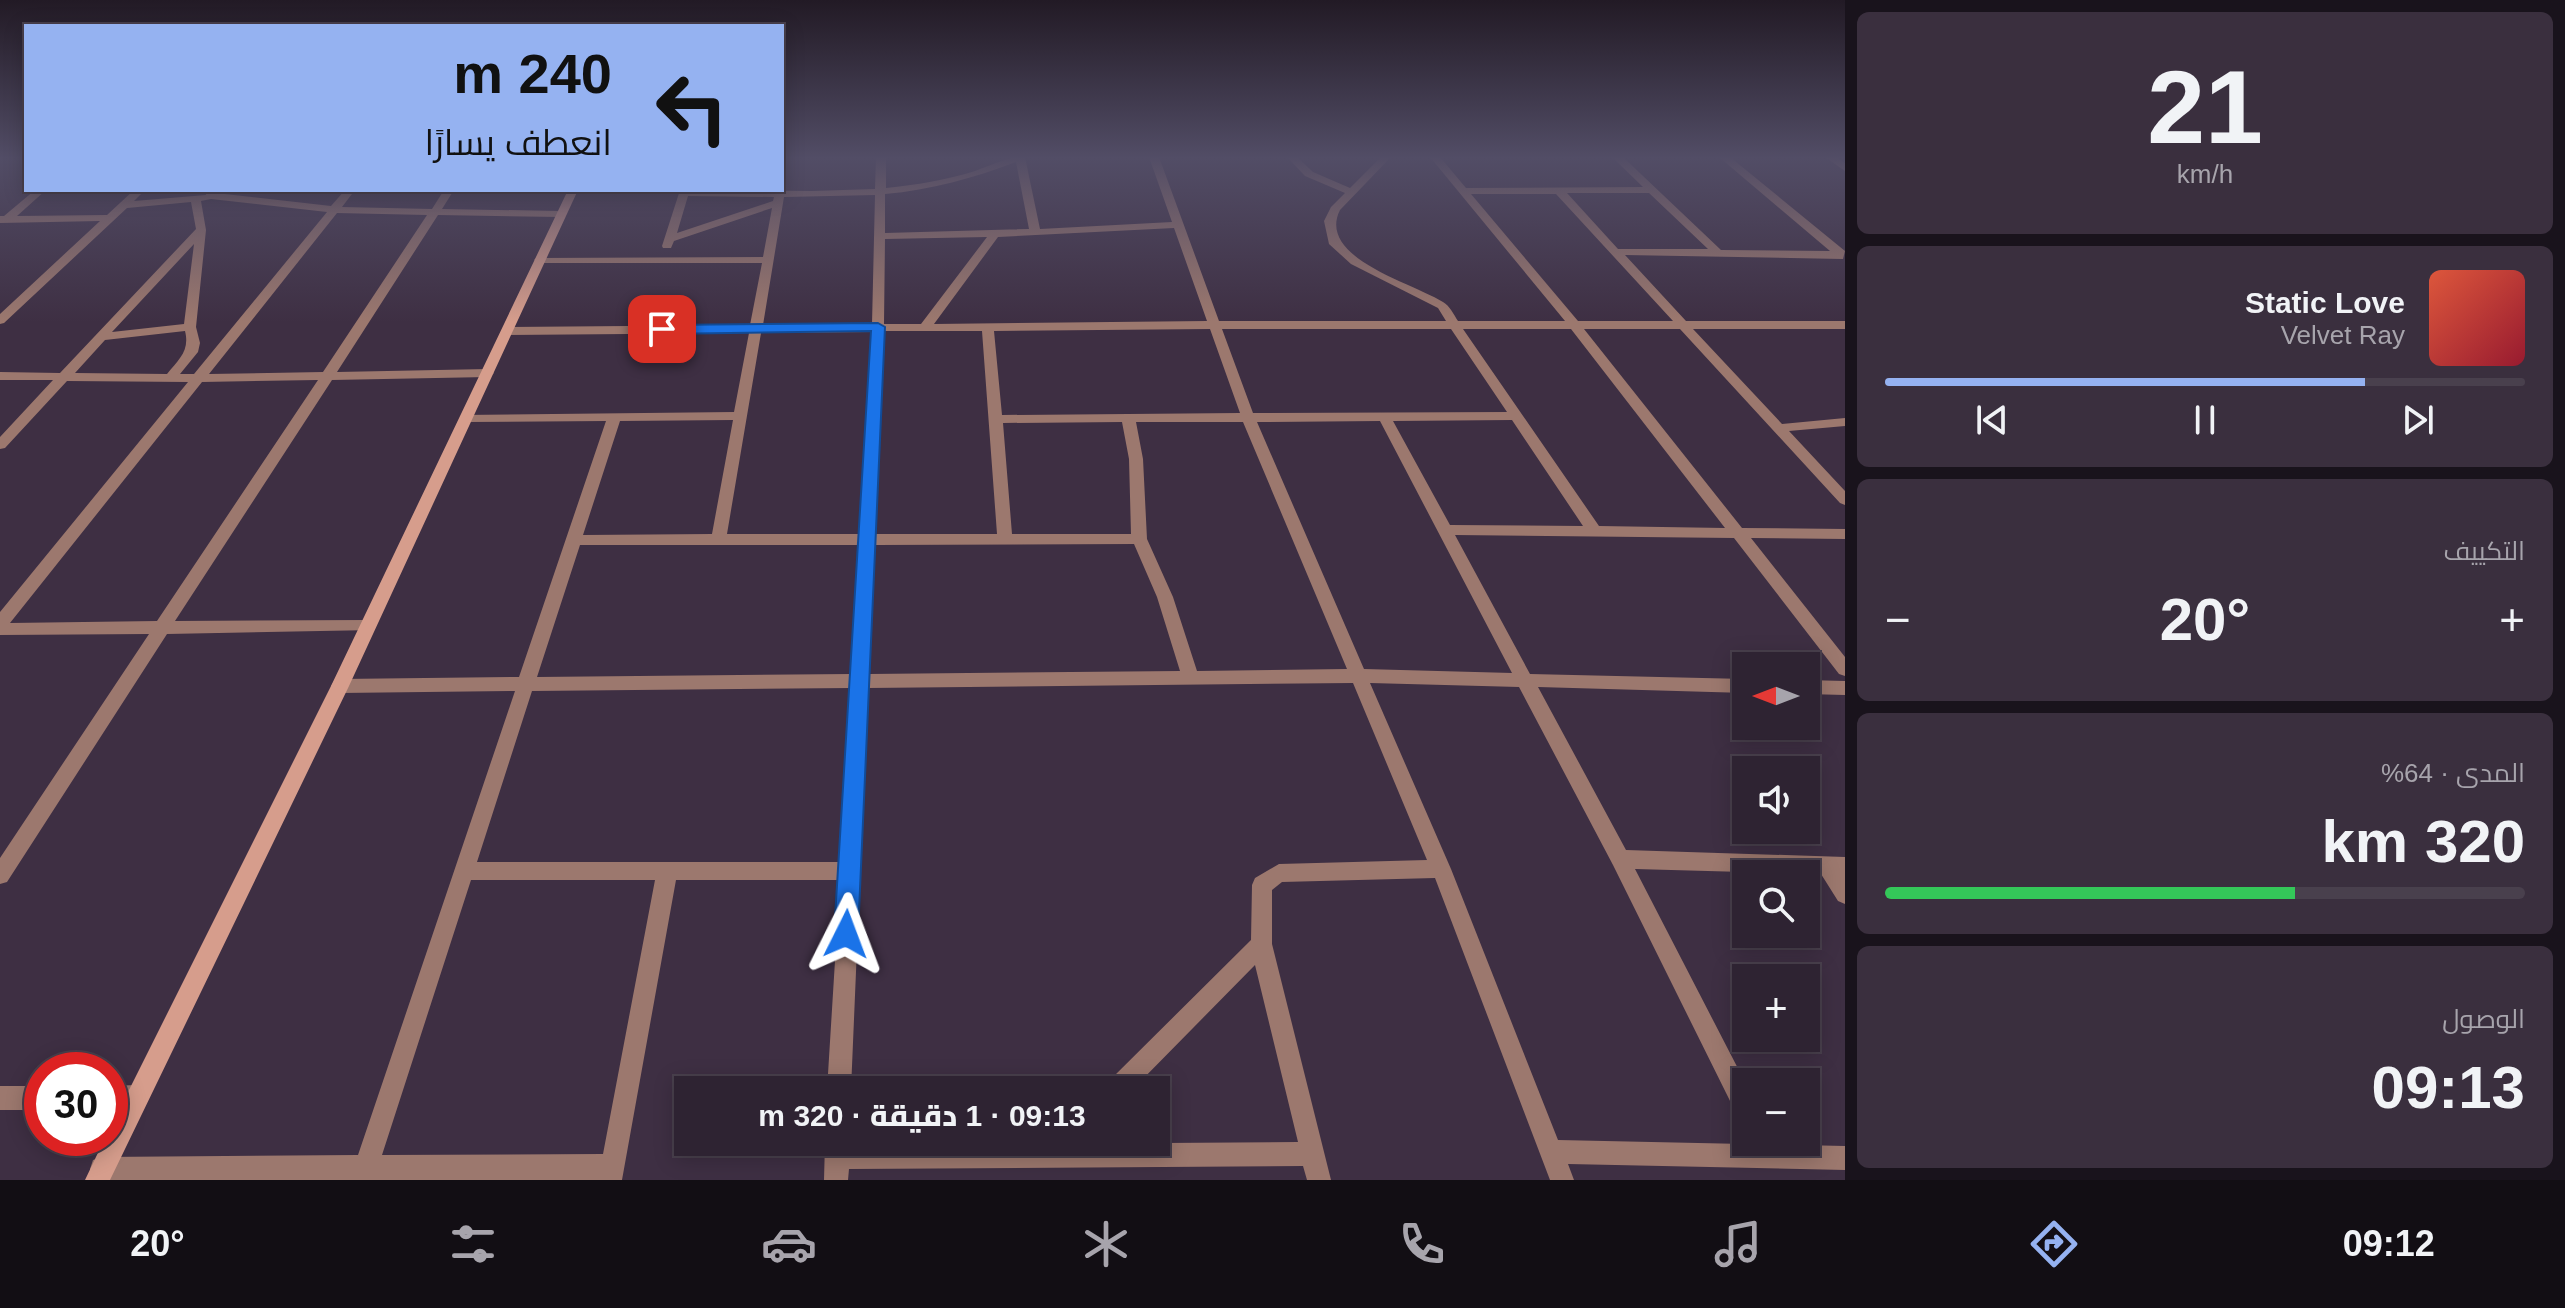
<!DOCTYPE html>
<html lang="ar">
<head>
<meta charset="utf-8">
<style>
  :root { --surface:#2e2332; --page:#3a2f3e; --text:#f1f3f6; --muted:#a7a4ac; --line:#49404d; --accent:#95b2f1 }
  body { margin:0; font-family:Helvetica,Cairo,sans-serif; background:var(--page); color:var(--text); direction:rtl; height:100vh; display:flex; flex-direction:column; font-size:30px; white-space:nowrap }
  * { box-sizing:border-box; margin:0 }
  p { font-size:26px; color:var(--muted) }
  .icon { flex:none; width:44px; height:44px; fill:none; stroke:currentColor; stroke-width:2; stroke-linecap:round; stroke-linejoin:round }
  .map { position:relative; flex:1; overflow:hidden; direction:ltr }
  .details { display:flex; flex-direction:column; gap:12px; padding:12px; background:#19131c; width:720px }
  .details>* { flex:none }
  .banner { position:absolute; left:24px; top:24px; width:760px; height:168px; border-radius:0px; box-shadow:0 4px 20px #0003,0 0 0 2px var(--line); direction:rtl; background:#95b2f1; color:#111; overflow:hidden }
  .needle { width:52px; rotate:270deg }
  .buttons { position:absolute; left:1732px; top:652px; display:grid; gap:16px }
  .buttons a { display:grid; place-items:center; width:88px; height:88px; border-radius:0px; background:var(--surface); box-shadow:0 4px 20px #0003,0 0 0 2px var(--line); font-size:40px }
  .speed { position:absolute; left:24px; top:1052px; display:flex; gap:16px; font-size:40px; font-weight:700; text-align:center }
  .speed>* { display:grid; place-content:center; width:104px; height:104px; border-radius:50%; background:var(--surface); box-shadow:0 4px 20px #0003,0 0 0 2px var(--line); line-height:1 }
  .speed .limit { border:12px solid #d22; background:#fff; color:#111 }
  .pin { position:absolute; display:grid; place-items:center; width:68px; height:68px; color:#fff; margin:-34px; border-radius:16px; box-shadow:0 4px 12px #0006 }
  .me { position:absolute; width:88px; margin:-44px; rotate:3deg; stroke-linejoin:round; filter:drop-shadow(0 0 6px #0008) }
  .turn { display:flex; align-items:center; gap:28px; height:168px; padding:0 40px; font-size:36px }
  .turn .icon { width:104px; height:104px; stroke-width:2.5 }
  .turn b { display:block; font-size:56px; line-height:68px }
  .big { font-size:60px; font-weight:800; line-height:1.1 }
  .details .tile { flex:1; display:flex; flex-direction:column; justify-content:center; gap:12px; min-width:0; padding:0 28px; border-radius:12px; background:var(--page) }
  .details .dial { align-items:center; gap:0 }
  .dial b { font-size:104px; line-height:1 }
  .song { display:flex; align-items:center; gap:24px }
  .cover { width:96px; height:96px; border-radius:12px; background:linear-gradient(135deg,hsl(10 70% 55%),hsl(350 70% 35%)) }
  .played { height:8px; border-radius:4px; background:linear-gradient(90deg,var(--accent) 75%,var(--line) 75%) }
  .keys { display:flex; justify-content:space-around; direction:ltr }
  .heat { display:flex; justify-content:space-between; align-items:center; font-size:44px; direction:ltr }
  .charge { height:12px; border-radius:6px; background:linear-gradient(90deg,#34c759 64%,var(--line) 0) }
  .trip { position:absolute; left:674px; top:1076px; width:496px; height:80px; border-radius:0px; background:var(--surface); box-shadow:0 4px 20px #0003,0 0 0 2px var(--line); font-weight:800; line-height:80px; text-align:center; direction:rtl }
  .tab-bar { display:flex; height:128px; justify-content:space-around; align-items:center; background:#120e14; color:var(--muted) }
  .tab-bar .icon { width:56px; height:56px }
  .tab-bar .selected { color:var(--accent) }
  .tab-bar b { font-size:36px; color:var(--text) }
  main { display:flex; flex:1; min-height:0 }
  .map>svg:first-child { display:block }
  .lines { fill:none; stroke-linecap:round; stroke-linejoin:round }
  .street { fill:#9c786e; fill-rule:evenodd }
  .secondary { fill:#d69d8c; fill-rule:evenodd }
  .route { fill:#1a73e8; stroke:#114b97; stroke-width:2 }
</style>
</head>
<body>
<main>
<section class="details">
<div class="tile dial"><b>21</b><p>km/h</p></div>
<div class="tile">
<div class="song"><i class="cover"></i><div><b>Static Love</b><p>Velvet Ray</p></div></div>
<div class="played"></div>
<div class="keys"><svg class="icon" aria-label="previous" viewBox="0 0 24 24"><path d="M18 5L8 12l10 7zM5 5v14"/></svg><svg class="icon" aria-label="pause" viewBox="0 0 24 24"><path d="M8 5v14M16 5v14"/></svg><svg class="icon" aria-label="next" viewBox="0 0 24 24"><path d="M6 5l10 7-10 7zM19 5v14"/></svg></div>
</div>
<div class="tile"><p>التكييف</p>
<div class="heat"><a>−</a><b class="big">20°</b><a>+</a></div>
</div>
<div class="tile"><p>المدى · 64%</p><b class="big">320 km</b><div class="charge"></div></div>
<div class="tile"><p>الوصول</p><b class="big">09:13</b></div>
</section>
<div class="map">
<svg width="1845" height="1180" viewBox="0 0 1845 1180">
  <rect width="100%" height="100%" fill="#3e2f43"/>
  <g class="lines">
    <path class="street" d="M876 157H886V188C916 185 946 180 975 171 993 165 1006 157 1025 157L1040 229 1172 222 1149 157H1159L1219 321H1446L1438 308 1351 264 1329 244 1324 221 1331 207 1345 193 1305 176 1287 157H1297L1313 172 1350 188 1381 157H1391L1340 210C1316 258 1413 283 1443 302 1450 306 1454 315 1458 321H1565L1430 157H1440L1466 188 1643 187 1612 157H1623L1721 250 1830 251 1719 157H1730L1845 251 1843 259 1625 255 1686 321H1845V329H1693L1782 424 1845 418V426L1789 431 1845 491V505L1840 503 1680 329H1584L1742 528 1845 529V539L1751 538 1845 657V676L1839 674 1734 538 1455 535 1530 674 1746 679V693L1538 687 1626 850 1845 857V904L1838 901 1821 874 1635 869 1746 1084V1121L1738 1117 1613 865 1519 687 1370 683 1451 869 1558 1140 1845 1146V1170L1568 1164 1574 1180H1550L1435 878 1282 882 1272 890V944L1331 1180H1307L1303 1166 849 1169 848 1180H824L825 1142H849V1145L1298 1142 1255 965 1132 1090H1104L1108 1082 1251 940 1252 885 1255 878 1279 864 1427 860 1353 683 868 688 851 1090H827L840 880H676L622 1180H99L93 1178 90 1169 93 1160 102 1157 358 1155 515 691 340 693 334 691 331 686 334 681 340 679 519 677 606 421 467 422 462 421V415L734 412 749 333 508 335 502 331 508 327 750 325 762 263H540L534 260 536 258 763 257 772 208 674 241 671 248H663L662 246 680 190 812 191 875 189ZM1016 162 1029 229 885 233V194C931 190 974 178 1016 162ZM1567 193H1649L1708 249H1618ZM1471 194H1556L1673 321H1578ZM875 195 872 324 763 325 784 197ZM688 196 774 197 773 201 677 233ZM1174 228 1207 321 934 324 998 237ZM987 237 921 324H884L885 239ZM1210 329 1240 413 1002 415 994 331ZM1222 329H1451L1507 412 1253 413ZM1463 329H1571L1725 528 1599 526ZM884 331H982L997 534H875ZM872 332 860 534H727L761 333ZM733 420 712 534 583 535 620 421ZM1512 420 1583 526 1450 525 1393 421ZM1380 421 1512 673 1364 669 1257 422ZM1122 422 1129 459 1131 534H1012L1003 423ZM1136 422H1243L1347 669 1197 671 1173 597 1147 539 1143 459ZM1134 544 1157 597 1180 671 869 674 875 545ZM580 545H859L852 674 537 677ZM851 688 841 862H477L532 691ZM471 880H655L603 1154 382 1155Z
      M1825 157H1836L1845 163V171Z
      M35 190H46L17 216 107 215 134 190H145L134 201 206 195 205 190H215L216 193 331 206 345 190H355L342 207 432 209 444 190H454L442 209 561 211 566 214 561 217 438 215 337 372 488 369 494 373 488 377 332 380 175 621 368 620 374 622 376 626 374 630 167 634 7 882 0 884V858L149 634 0 635V612L188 382 67 381 5 448 0 449V437L53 380H0V372L60 373 196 229 191 202 127 208 4 323 0 324V314L100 221 0 223V216H4ZM211 199 327 212 194 374H180L198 352 200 343 196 327 206 230 201 201ZM337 213 427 215 323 372 209 374ZM194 244 184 324 112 332ZM185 331C190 351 179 359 167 374L75 373 105 340ZM318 380 157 621 10 623 202 382Z
      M1806 680 1845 681V695L1806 694Z
      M136 1085 144 1089 148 1097 144 1105 136 1109 110 1110V1086Z
      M0 1086H42V1110H0Z"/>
    <path class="secondary" d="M568 190H578L349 686 110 1180H85L105 1138H110V1128L331 686Z"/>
  </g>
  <linearGradient id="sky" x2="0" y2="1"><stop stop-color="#221a25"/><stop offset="0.49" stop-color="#524d66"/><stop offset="1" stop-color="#524d66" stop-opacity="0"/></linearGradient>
  <rect width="1845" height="322" fill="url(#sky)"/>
  <path class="route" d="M878 323 885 327 858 934 855 942 846 945 838 942 834 934 871 331 662 334 655 329 662 325Z"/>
</svg>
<div class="buttons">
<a><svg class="needle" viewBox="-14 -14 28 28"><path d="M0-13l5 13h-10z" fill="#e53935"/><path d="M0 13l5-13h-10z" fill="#a7a4ac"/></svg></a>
<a><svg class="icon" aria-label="sound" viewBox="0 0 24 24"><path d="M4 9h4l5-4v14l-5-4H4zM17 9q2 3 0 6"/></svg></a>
<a><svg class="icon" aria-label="search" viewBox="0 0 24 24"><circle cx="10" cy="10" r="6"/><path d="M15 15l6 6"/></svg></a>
<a>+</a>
<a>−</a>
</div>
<div class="speed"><div class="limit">30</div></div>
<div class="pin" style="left:662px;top:329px;background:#d93025"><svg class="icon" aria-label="arrive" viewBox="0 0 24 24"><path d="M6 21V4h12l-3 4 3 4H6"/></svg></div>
<svg class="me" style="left:846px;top:934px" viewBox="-20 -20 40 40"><path d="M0-17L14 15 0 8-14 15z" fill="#1a73e8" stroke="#fff" stroke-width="4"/></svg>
<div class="trip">09:13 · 1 دقيقة · 320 m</div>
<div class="banner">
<div class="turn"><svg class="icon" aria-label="left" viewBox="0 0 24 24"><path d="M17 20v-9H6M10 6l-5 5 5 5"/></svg><div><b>240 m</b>انعطف يسارًا</div></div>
</div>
</div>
</main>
<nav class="tab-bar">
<b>09:12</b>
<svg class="icon selected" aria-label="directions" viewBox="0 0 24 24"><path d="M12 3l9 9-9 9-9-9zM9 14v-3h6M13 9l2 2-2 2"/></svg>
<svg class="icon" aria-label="music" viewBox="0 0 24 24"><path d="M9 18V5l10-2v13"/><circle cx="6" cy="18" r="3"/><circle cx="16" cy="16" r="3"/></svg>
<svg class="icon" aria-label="phone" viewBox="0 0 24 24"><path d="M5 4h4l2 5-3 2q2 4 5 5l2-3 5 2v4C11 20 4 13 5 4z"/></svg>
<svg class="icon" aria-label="climate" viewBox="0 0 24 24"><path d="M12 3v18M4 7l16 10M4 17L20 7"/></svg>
<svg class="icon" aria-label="car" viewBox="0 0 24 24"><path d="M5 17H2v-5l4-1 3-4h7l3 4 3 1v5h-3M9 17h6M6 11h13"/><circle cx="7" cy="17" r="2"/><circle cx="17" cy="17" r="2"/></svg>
<svg class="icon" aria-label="filters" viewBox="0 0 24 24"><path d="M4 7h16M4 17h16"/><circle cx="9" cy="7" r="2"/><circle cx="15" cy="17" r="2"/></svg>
<b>20°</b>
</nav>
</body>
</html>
